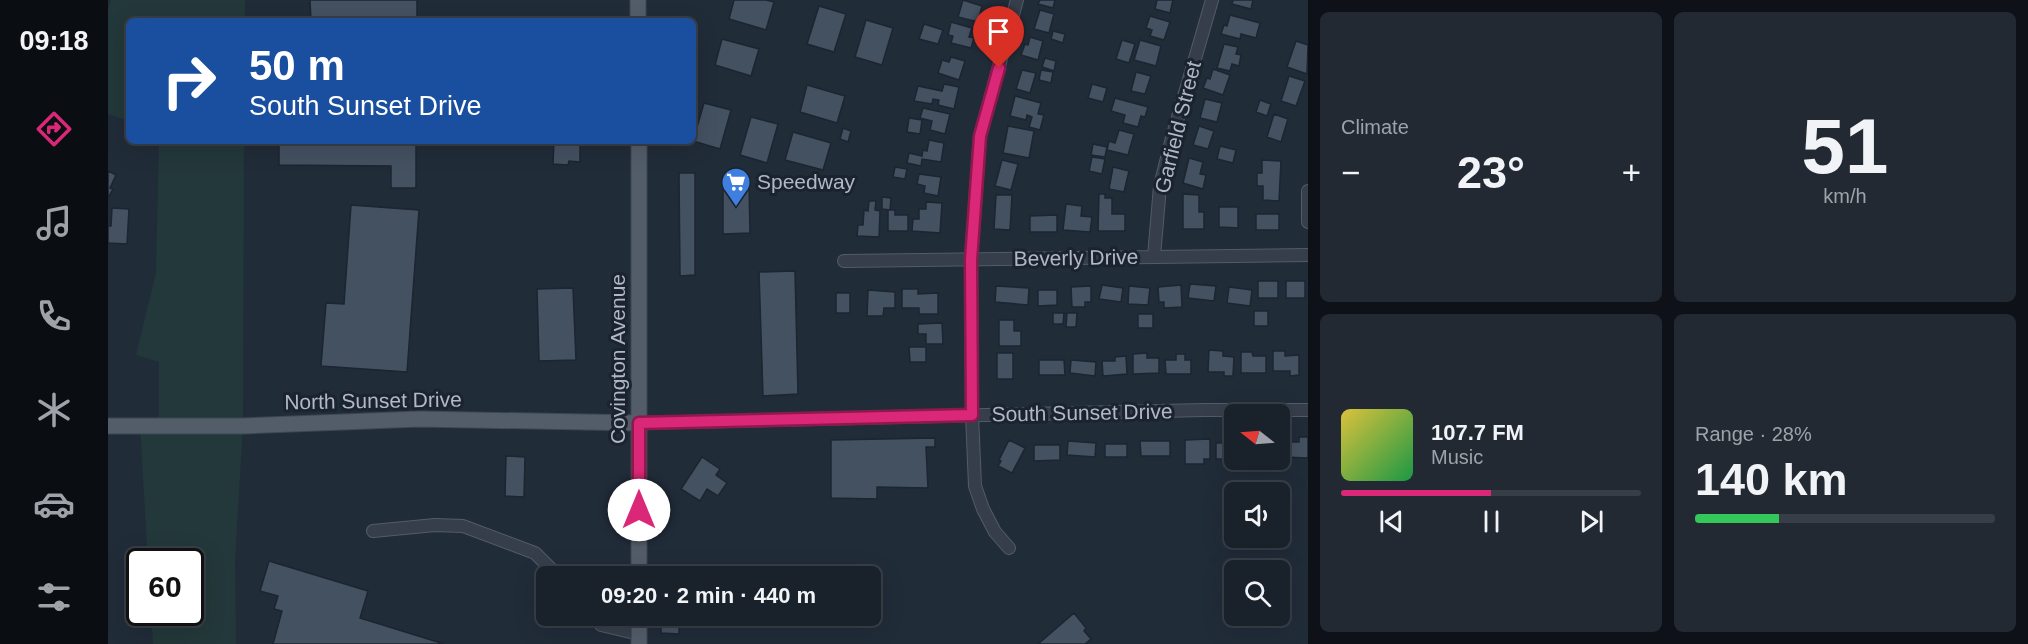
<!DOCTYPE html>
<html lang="en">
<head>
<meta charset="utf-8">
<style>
  :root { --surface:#19212b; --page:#222933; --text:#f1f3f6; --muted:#9fa3a9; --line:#373e47; --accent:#db2777 }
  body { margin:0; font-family:Helvetica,sans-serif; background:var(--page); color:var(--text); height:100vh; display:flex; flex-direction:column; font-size:22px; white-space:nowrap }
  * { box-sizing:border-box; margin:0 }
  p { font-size:20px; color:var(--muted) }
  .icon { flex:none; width:33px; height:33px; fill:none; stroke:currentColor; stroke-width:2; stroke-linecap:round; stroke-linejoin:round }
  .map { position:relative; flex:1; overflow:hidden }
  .drawer { display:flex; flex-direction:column; gap:12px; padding:12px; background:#0e1218; width:720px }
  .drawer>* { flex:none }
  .guide { position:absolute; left:18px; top:18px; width:570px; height:126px; border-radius:9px; box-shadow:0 6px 24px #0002,0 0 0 2px var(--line); background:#1a4fa0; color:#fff; overflow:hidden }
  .needle { width:39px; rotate:287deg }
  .tools { position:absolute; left:1116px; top:404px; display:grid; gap:12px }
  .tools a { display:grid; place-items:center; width:66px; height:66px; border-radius:9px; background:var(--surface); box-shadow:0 6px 24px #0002,0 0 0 2px var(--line); font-size:30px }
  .speed { position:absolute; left:18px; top:548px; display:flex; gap:12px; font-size:30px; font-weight:700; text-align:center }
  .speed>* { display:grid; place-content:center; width:78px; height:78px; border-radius:50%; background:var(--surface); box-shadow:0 6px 24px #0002,0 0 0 2px var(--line); line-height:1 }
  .speed .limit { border:3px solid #111; border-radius:9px; background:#fff; color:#111 }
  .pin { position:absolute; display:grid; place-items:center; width:51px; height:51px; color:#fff; margin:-62px -26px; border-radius:50% 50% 50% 0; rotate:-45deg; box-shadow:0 0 6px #0007 }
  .pin .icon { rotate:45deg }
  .me { position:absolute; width:66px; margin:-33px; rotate:0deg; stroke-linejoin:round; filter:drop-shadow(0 0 4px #0008) }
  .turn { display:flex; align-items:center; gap:21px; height:126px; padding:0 24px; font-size:27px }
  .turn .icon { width:78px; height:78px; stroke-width:2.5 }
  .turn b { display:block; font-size:42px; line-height:51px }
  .big { font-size:45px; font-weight:800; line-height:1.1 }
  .drawer .tile { flex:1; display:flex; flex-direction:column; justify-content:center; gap:9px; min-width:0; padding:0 21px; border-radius:9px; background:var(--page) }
  .drawer .dial { align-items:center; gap:0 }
  .dial b { font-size:78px; line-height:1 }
  .song { display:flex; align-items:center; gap:18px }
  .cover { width:72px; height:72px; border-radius:9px; background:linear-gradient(135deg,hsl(50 70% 55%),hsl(140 70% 35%)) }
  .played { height:6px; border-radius:3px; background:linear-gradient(90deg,var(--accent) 50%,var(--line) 50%) }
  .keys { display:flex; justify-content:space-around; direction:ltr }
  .heat { display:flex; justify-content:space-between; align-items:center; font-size:33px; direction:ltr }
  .charge { height:9px; border-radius:4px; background:linear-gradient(90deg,#34c759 28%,var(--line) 0) }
  .drawer .tiles { flex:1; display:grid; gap:12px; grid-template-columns:repeat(2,1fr) }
  .trip { position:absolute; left:428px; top:566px; width:345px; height:60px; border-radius:9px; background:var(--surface); box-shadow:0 6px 24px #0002,0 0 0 2px var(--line); font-weight:800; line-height:60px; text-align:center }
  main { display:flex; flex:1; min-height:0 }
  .tabs { display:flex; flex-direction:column; width:108px; justify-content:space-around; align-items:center; background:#0a0d11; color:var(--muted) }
  .tabs .icon { width:42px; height:42px }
  .tabs .active { color:var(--accent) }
  .tabs b { font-size:27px; color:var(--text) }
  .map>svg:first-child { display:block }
  .green { fill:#23383a }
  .building { fill:#445161; stroke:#1c2530; stroke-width:1.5 }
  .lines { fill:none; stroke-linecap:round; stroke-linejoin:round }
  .minor-casing { stroke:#535b67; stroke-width:14 }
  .major-casing { stroke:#3e4753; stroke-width:17 }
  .minor { stroke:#353e4a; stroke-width:12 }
  .major { stroke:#535d6a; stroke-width:15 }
  .route-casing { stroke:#8e194d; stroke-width:15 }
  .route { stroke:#db2777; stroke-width:10 }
  .labels { text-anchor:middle; stroke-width:6; stroke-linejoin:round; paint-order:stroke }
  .street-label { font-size:21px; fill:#b0b8c6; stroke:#1a232e }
  .poi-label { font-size:21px; fill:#b0b8c6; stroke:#1a232e; text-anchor:start }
</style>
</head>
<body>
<main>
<nav class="tabs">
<b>09:18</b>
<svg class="icon active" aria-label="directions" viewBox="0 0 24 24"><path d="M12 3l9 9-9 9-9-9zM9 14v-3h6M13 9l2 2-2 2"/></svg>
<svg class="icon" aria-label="music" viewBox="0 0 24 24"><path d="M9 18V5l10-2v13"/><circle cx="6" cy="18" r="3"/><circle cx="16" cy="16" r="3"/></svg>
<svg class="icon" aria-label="phone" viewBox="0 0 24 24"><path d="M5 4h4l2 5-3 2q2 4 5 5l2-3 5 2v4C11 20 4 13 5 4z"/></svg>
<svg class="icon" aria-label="climate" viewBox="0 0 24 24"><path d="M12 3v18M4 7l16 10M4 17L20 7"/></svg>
<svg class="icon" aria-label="car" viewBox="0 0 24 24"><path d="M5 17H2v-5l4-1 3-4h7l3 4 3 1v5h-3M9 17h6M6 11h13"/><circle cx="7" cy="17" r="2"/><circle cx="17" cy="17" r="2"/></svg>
<svg class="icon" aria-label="filters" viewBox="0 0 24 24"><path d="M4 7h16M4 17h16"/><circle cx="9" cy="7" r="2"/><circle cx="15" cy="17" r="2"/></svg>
</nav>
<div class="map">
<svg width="1200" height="644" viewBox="0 0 1200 644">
  <rect width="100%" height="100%" fill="#212c39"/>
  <path class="green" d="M3 0H137V21H21V121L0 114V10Z
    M51 141H136L135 426 127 560 128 644H45L43 612H82V561H40L32 426H51V362L28 355 48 273Z"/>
  <path class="building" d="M202 0H309V21H203Z
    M626 0H658L666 2 658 30 621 19Z
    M855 0 874 6 870 22 850 17Z
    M932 0H947L945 8 930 4Z
    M1049 0H1065L1062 13 1047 9Z
    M1125 0H1145L1143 9 1124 4Z
    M711 6 738 14 726 52 699 44Z
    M932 10 946 14 941 33 926 29Z
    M1122 15 1152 23 1148 38 1133 34 1132 39 1113 34 1116 25 1119 26Z
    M1042 16 1062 22 1056 40 1042 36 1044 30 1038 28Z
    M758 20 785 28 774 65 747 57Z
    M843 22 864 28 861 37 866 38 863 48 843 43 845 36 840 35Z
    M816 24 835 30 830 44 811 39Z
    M945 31 957 34 955 43 943 39Z
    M922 37 935 41 930 60 913 55 917 44 920 45Z
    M614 39 651 49 643 76 607 65Z
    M1014 40 1027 44 1021 63 1008 59Z
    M1032 40 1053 46 1048 66 1026 60Z
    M1188 41 1200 45 1199 74 1179 67Z
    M1116 44 1130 47 1128 54 1133 55 1131 66 1124 64 1122 71 1109 68Z
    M843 57 857 61 851 80 830 73 834 60 841 62Z
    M937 58 948 61 946 71 934 67Z
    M1105 69 1122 75 1115 95 1095 88 1099 78 1102 79Z
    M914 70 928 73 922 93 908 89Z
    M933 70 945 72 943 83 931 80Z
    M1028 72 1043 76 1037 94 1023 91Z
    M1181 76 1197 81 1188 106 1173 101Z
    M836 84 851 87 846 109 830 105 831 100 825 99 824 104 806 101 810 86 834 91Z
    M984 84 999 88 995 102 980 98Z
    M699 85 737 96 729 123 692 112Z
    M907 96 933 103 930 114 936 115 932 130 921 127 924 117 919 115 918 120 902 116Z
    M1007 98 1040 107 1037 117 1033 116 1030 127 1015 123 1017 115 1003 111Z
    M1097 99 1114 103 1109 122 1092 118Z
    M1152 100 1163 104 1159 116 1148 112Z
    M596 103 623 110 612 149 585 141Z
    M815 108 842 114 837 134 822 130 824 121 812 118Z
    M1166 114 1180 119 1173 142 1159 137Z
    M643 117 670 124 659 163 632 155Z
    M801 118 814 120 812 134 799 132Z
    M900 126 926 131 921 158 895 153Z
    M1091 126 1106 131 1100 149 1085 145Z
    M735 128 743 131 740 142 732 139Z
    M1011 130 1026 134 1020 155 999 150 1001 141 1007 143Z
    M685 132 723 143 715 170 677 160Z
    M821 140 836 143 833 162 814 159 813 166 799 163 801 153 814 156 815 150 819 151Z
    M171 141H308V188H283V166L171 165Z
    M446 141H472V162L461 161 460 165 445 164Z
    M985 144 999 147 997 157 983 155Z
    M1112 146 1128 150 1125 163 1109 159Z
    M984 157 997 159 994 174 981 171Z
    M1081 158 1095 162 1092 174 1098 175 1095 189 1075 183Z
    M894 160 910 164 903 190 887 186Z
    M1154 160 1173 161 1171 201 1155 200V186H1149V173H1154Z
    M787 167 799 169 797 179 785 177Z
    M1005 167 1021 171 1016 192 1001 189Z
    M0 171 8 175 2 188 5 189 0 198Z
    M571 173H587V275L572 276Z
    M811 174 833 177 830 196 816 193 817 186 809 184Z
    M615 181H641L642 233 615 234Z
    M991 194H997V198H1004V214H1017V231H990Z
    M1075 194 1091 195V212H1096V229H1075Z
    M888 195H904L902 230 886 229Z
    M774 197 783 198 782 210 774 209Z
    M761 201H768L767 210 772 211 771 237 749 236 750 225H755L756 210 760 211Z
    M818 202 834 203 832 233 804 231 805 219H811V209H818Z
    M958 204 974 206 973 216 984 217 982 232 955 230Z
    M243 205 311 210 299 372 213 366 218 303 236 304Z
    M1111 207H1130V228L1111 227Z
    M4 208 21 209 19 244 0 243V226H3Z
    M780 210H787V215H800V231H780Z
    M1148 214H1171V230H1148Z
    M949 215V232H922V216Z
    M687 271 690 394 655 396 651 272Z
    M1150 281H1170V298H1150Z
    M1178 281H1197V298H1178Z
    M1082 284 1108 286 1106 301 1080 298Z
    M994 285 1015 288 1013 302 991 299Z
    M1073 285 1074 307 1056 308V302H1051L1050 287Z
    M888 286 921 288 920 305 887 302Z
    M983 286V302H977V307H964L963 287Z
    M1021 286 1042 288 1040 305 1020 304Z
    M1121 287 1144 290 1142 306 1119 303Z
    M465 288 468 360 431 361 429 289Z
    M794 289H810V294L830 293V314H811V308H794Z
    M760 290 787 292V308H776L775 316H759Z
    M930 290H949V305L930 306Z
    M728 293H742V313H728Z
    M1146 311H1160V326H1146Z
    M945 313H956L955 324H945Z
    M959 313H969L968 327H958Z
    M1030 314H1045V328H1030Z
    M891 320H906V331H913V346H891Z
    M834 323 835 344H818V334H810V324Z
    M801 347H818V362H802Z
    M1101 350 1115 351V356L1126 357 1125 376H1116V372H1100Z
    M1165 351H1177V356L1191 355V375L1182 376V371H1165Z
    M1133 352H1144L1145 356H1158V373H1133Z
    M889 353H905V379H889Z
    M1039 353V358H1051V373L1025 374V354Z
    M1068 354H1077V360H1083V374H1058L1057 360H1068Z
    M1018 356 1019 374 995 376 994 361H1007V357Z
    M931 360H956L957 375H931Z
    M963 360 988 362 987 376 962 373Z
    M1191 437H1200V458L1175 457V442H1191Z
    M827 438V447H818L820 488 769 487V499L723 498V440Z
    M1124 438H1126V459H1134V469H1118V459H1108V443H1124Z
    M1102 439V459H1096V464H1077V440Z
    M901 440 917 448 904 473 890 466 893 461 891 460Z
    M960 441 988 443 987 457 959 455Z
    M1032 441H1062V456H1033Z
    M997 444H1019V457H997Z
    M926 445H952V460L926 461Z
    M398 456 417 457 416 497 397 496Z
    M594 457 612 469 608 475 619 483 610 496 599 489 592 501 573 489Z
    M161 561 260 591 252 618 336 644H165L174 611 166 609 170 596 152 591Z
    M966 613 978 628 976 631 983 639 977 644H930Z
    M553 615H571V634L553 633Z"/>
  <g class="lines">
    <g class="minor-casing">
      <path id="minor" d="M1200 191V222
        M1046 257 1052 186 1064 138 1104 0
        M736 261 1200 255
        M531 423 1097 410H1200
        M265 531 327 525 355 526 427 553 450 576
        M901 548 887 532 875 509 867 486 864 415 863 260 872 136 909 0
        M485 615 493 625 531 634"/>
    </g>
    <g class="major-casing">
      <path id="major" d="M530 0V21
        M531 141V576
        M0 426H135L311 419 531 423
        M531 644V615"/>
    </g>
    <use href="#minor" class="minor"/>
    <use href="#major" class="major"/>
  </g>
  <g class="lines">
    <g class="route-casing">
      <path id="route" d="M531 510V423L864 415 863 260 872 136 891 68"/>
    </g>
    <use href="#route" class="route"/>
  </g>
  <defs>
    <g id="supermarket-pin" transform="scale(1.5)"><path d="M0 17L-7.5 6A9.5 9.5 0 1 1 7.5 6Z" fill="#3f7fe0" stroke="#1a232e"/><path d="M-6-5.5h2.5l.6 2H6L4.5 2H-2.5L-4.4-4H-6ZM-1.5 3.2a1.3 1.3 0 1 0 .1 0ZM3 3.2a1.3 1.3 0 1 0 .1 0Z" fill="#fff"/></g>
  </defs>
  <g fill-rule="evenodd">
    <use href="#supermarket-pin" x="628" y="182"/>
  </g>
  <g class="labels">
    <g class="street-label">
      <text transform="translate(1070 127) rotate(-76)" y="7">Garfield Street</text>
      <text transform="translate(968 258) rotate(-1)" y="7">Beverly Drive</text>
      <text transform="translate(510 359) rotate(-90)" y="7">Covington Avenue</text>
      <text transform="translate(265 401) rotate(-1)" y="7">North Sunset Drive</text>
      <text transform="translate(974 413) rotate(-1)" y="7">South Sunset Drive</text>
    </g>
    <g class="poi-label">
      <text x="649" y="189">Speedway</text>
    </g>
  </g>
</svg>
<div class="tools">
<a><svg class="needle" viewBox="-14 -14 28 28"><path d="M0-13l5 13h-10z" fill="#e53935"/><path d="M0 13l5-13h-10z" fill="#9fa3a9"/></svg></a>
<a><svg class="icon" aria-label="sound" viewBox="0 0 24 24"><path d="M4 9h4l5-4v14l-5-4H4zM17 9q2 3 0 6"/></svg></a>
<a><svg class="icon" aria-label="search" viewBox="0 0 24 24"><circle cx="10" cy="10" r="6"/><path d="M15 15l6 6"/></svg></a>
</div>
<div class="speed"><div class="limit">60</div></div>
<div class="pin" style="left:891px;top:68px;background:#d93025"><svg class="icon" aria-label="arrive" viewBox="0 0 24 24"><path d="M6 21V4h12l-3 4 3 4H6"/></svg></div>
<svg class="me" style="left:531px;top:510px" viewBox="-20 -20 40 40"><circle r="19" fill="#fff"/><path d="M0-13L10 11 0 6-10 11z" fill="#db2777"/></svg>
<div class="trip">09:20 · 2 min · 440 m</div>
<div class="guide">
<div class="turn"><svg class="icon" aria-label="right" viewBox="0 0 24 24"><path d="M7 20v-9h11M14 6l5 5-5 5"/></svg><div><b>50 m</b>South Sunset Drive</div></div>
</div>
</div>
<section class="drawer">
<div class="tiles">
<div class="tile"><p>Climate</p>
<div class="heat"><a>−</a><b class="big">23°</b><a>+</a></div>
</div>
<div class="tile dial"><b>51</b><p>km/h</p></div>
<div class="tile">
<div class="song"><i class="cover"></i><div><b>107.7 FM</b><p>Music</p></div></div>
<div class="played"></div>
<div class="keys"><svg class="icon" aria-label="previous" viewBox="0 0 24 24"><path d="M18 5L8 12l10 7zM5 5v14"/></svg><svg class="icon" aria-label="pause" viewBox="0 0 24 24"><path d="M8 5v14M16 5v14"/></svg><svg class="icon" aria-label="next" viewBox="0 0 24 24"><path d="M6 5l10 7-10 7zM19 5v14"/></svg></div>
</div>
<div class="tile"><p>Range · 28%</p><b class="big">140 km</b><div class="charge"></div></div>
</div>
</section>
</main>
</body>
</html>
